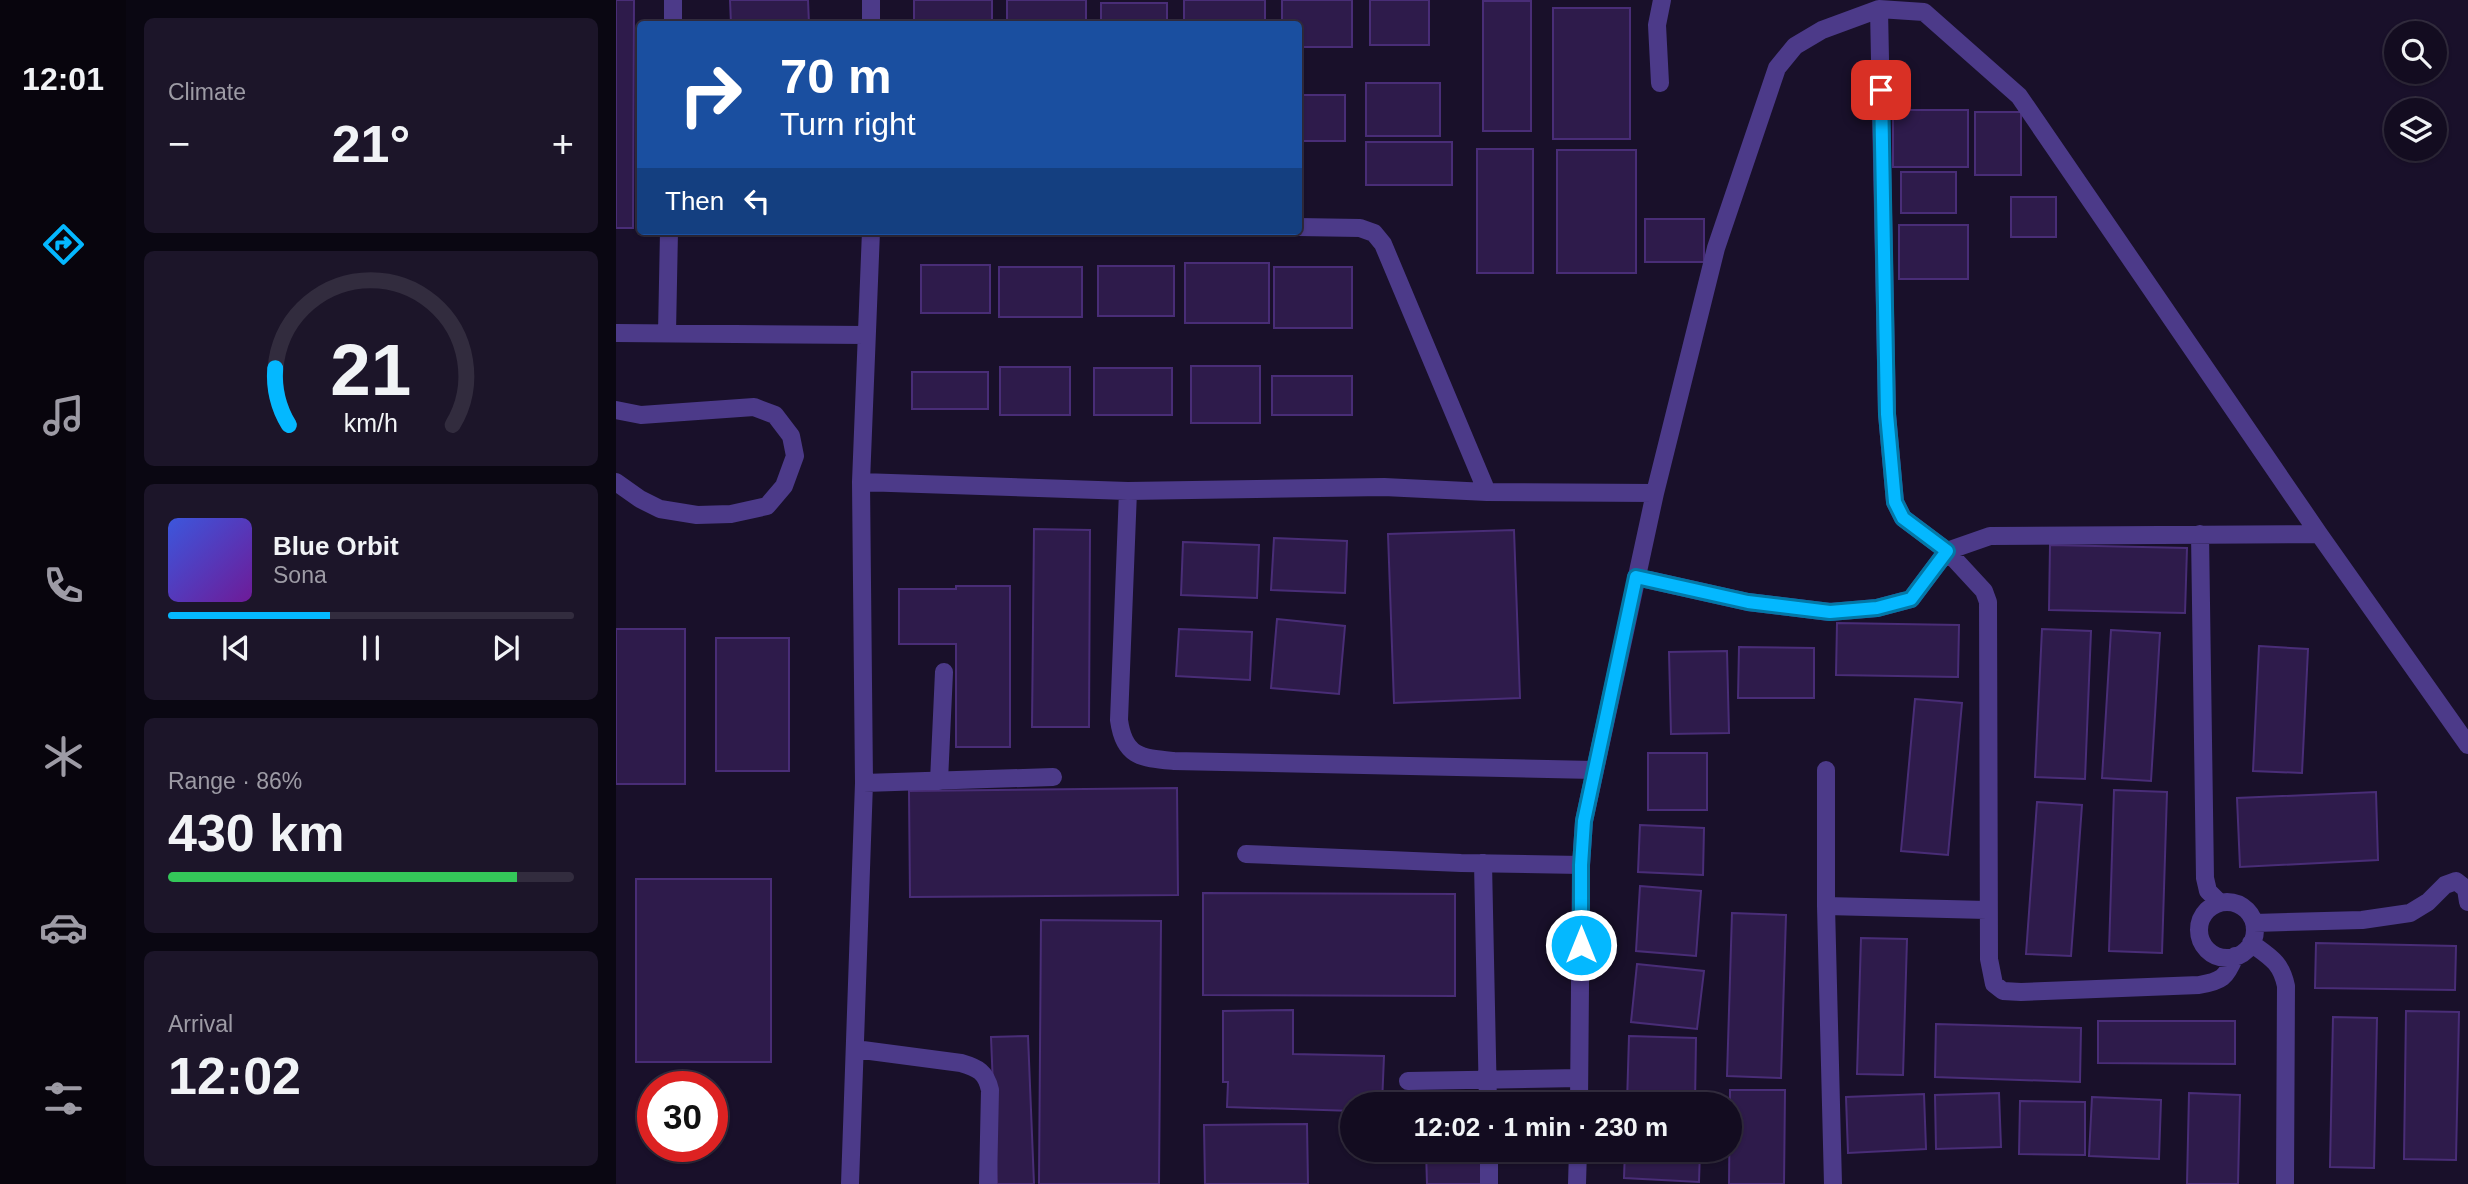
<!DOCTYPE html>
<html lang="en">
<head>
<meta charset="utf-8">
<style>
  :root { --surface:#130c20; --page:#1c1529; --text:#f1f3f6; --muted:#9d9ba5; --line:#322c3e; --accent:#04b8ff }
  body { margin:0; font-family:Arial,sans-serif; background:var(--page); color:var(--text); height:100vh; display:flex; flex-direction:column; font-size:26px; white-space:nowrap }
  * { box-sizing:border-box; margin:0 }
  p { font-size:23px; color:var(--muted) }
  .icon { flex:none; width:38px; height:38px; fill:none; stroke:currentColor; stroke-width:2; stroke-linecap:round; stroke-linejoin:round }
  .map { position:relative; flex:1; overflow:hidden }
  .side { display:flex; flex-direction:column; gap:18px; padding:18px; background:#0a0712; width:490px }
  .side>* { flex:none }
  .banner { position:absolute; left:21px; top:21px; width:665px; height:214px; border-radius:7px; box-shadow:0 2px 5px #0004,0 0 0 2px var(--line); background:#1a4fa0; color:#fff; overflow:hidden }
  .controls { position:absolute; left:1768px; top:21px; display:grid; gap:14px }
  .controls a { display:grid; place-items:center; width:63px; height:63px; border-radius:50%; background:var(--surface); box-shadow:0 2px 5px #0004,0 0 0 2px var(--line); font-size:35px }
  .speed { position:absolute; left:21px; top:1071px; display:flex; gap:14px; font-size:35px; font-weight:700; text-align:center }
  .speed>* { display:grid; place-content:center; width:91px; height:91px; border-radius:50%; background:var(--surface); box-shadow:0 2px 5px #0004,0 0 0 2px var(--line); line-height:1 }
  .speed .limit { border:10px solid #d22; background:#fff; color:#111 }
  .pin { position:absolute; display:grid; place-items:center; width:60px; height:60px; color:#fff; margin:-30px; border-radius:14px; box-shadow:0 4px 10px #0006 }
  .me { position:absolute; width:77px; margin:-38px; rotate:0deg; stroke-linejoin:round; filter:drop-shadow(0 0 5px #0008) }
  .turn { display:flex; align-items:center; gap:24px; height:147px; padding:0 28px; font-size:32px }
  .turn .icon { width:91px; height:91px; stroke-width:2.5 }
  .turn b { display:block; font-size:49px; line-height:60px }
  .then { display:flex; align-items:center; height:66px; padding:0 28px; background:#0003; gap:14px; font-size:26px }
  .big { font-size:52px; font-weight:800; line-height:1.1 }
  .side .widget { flex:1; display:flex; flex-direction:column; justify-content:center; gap:10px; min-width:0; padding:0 24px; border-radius:10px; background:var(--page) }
  .side .dial { align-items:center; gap:0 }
  .dial svg { height:182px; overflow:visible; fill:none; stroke:var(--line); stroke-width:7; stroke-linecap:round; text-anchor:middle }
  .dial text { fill:var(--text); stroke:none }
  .song { display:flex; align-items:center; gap:21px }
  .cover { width:84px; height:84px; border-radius:10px; background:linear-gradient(135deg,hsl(230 70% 55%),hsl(280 70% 35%)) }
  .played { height:7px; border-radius:4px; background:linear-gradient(90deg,var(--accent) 40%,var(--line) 40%) }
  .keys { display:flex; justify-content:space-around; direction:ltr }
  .heat { display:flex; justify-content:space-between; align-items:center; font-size:38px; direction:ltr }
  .charge { height:10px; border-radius:5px; background:linear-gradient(90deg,#34c759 86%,var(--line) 0) }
  .trip { position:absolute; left:724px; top:1092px; width:402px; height:70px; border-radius:35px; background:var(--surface); box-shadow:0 2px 5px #0004,0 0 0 2px var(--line); font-weight:800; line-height:70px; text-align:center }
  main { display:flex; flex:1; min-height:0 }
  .menu { display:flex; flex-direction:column; width:126px; justify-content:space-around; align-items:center; background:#08050d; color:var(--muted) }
  .menu .icon { width:49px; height:49px }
  .menu .current { color:var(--accent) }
  .menu b { font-size:32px; color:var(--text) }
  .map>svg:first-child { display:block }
  .building { fill:#2e1b4b; stroke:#492d77; stroke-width:2 }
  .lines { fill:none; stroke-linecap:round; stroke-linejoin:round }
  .minor { stroke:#4c3a89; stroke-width:18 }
  .route-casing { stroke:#0378a6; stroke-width:18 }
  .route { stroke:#04b8ff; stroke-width:12 }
</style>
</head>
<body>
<main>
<nav class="menu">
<b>12:01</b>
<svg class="icon current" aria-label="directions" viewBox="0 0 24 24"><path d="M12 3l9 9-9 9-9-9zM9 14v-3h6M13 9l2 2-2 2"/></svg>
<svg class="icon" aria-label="music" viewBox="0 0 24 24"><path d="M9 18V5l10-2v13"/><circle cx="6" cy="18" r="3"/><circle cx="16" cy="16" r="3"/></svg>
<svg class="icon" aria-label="phone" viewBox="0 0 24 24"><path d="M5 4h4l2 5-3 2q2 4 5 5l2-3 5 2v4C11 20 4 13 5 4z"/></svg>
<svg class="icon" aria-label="climate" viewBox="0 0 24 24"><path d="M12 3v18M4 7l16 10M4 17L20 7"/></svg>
<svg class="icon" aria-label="car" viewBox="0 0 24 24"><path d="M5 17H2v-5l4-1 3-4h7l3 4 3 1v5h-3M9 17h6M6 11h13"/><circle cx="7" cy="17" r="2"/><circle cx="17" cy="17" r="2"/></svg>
<svg class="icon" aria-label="filters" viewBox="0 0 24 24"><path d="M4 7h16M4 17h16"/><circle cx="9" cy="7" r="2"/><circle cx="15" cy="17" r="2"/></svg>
</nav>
<section class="side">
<div class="widget"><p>Climate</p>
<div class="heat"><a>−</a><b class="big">21°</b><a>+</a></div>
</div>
<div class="widget dial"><svg viewBox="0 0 100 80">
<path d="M14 69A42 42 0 1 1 86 69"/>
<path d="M14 69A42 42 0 0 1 8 44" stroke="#04b8ff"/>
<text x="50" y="56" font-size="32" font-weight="700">21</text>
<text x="50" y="72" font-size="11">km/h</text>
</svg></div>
<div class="widget">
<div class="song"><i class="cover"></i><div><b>Blue Orbit</b><p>Sona</p></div></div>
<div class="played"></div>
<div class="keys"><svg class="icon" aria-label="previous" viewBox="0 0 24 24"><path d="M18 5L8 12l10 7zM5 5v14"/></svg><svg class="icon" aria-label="pause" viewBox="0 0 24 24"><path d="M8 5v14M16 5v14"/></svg><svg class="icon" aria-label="next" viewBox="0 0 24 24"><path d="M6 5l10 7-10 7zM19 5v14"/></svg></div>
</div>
<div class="widget"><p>Range · 86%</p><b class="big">430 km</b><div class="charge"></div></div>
<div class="widget"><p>Arrival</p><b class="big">12:02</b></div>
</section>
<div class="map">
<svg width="1852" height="1184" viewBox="0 0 1852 1184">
  <rect width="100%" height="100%" fill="#19102a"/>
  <path class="building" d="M0 0H18L17 228H0Z
    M114 0H192L193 24H115Z
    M298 0H376V24H298Z
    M391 0H470V24H391Z
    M568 0H649V24H568Z
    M666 0H736V47H682V24H666Z
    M754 0H813V45H754Z
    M867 1H915V131H867Z
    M485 3H551V24H485Z
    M937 8H1014V139H937Z
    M750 83H824V136H750Z
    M682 95H729V141H682Z
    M1277 110H1352V167H1277Z
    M1359 112H1405V175H1359Z
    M750 142H836V185H750Z
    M861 149H917V273H861Z
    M941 150H1020V273H941Z
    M1285 172H1340V213H1285Z
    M1395 197H1440V237H1395Z
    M1029 219H1088V262H1029Z
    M1283 225H1352V279H1283Z
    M569 263H653V323H569Z
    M305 265H374V313H305Z
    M482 266H558V316H482Z
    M383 267H466V317H383Z
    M658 267H736V328H658Z
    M575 366H644V423H575Z
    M384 367H454V415H384Z
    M478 368H556V415H478Z
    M296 372H372V409H296Z
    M656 376H736V415H656Z
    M418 529 474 530 473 727H416Z
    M898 530 904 698 778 703 772 534Z
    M658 538 731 541 729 593 655 590Z
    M567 542 643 545 641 598 565 595Z
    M1434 545 1571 548 1569 613 1433 610Z
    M340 586H394V747H340V644H283V589H340Z
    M661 619 729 626 723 694 655 688Z
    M1221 623 1343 625 1342 677 1220 675Z
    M0 629H69V784H0Z
    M563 629 636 632 634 680 560 676Z
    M1426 629 1475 631 1469 779 1419 777Z
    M1495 630 1544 633 1535 781 1486 778Z
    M100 638H173V771H100Z
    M1643 646 1692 649 1686 773 1637 771Z
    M1123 647 1198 648V698H1122Z
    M1111 651 1113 733 1055 734 1053 652Z
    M1299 699 1346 703 1332 855 1285 851Z
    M1032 753H1091V810H1032Z
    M561 788 562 895 294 897 293 791Z
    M1498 790 1551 792 1546 953 1493 951Z
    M1760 792 1762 860 1624 867 1621 798Z
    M1421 802 1466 805 1455 956 1410 954Z
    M1024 825 1088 828 1087 875 1022 872Z
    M20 879H155V1062H20Z
    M1024 886 1085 891 1080 956 1020 951Z
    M587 893 839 894V996L587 995Z
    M1116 913 1170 915 1165 1078 1111 1076Z
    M425 920 545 921 543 1184H423Z
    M1245 938 1291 939 1287 1075 1241 1074Z
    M1700 943 1840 946 1839 990 1699 988Z
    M1021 964 1088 971 1081 1029 1015 1022Z
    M677 1010V1054L768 1056 766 1104H737V1111L611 1107 612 1082H607V1011Z
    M1790 1011 1843 1012 1840 1160 1788 1159Z
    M1717 1017 1761 1018 1758 1168 1714 1167Z
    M1482 1021H1619V1064L1482 1063Z
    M1320 1024 1465 1028 1464 1082 1319 1077Z
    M412 1036 418 1184H381L375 1037Z
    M1013 1036 1080 1038 1079 1104 1011 1103Z
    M1114 1090H1169L1168 1184H1113Z
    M1383 1093 1385 1147 1320 1149 1319 1095Z
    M1573 1093 1624 1095 1622 1184H1571Z
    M1308 1094 1310 1149 1232 1153 1230 1097Z
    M1476 1097 1545 1100 1543 1159 1473 1156Z
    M1404 1101 1469 1102V1155L1403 1154Z
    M691 1124 692 1184H589L588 1125Z
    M810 1150H868L869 1184H811Z
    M1009 1150H1084L1083 1182 1008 1178Z"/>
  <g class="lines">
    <path class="minor" d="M255 0V24
      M1263 9 1271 414 1279 502 1287 518 1331 551 1368 591 1372 602 1373 959 1378 984 1387 991 1405 992 1583 985C1606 981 1610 978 1619 956
      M57 24V0
      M1044 83 1041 25 1046 0
      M682 227 744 228 758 233 767 244 871 492
      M0 333 250 335
      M51 333 53 231
      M0 410 25 415 138 407 159 415 175 436 179 456 168 486 151 506 115 514 81 515 44 509 24 499 0 482
      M245 482 512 491 768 487 871 492 1039 493
      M512 491 503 720C508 757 525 758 558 761L978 770
      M1584 534 1589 878 1592 891 1604 903
      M1020 577 1132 602 1214 612 1261 608 1295 599 1331 551 1374 536 1703 534
      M1210 770V906
      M323 781 328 672
      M248 783 437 777
      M630 854 845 863 965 865
      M867 863 872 1104
      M1583 930a28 28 0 1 1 56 0a28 28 0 1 1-56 0Z
      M1638 923 1746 920 1794 913 1812 902 1829 885 1840 881 1850 889 1852 902
      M1635 943C1654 957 1665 962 1670 986L1669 1184
      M239 1049 345 1063C362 1068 370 1072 374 1090L372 1184
      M792 1081 963 1078
      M963 1104 965 865 968 821 1039 493 1100 248 1161 68 1179 46 1206 30 1263 9 1308 12 1403 96 1703 534 1852 745
      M873 1150V1184
      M234 1184 248 783 245 482 255 231
      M961 1184 962 1150
      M1217 1184 1210 906 1371 910"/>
  </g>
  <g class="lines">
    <g class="route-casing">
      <path id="route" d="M965 945V865L968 821 1020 577 1132 602 1214 612 1261 608 1295 599 1331 551 1287 518 1279 502 1271 414 1265 90"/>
    </g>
    <use href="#route" class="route"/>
  </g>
</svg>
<div class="controls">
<a><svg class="icon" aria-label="search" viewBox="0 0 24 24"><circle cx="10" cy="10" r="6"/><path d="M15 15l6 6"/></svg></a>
<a><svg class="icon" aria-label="layers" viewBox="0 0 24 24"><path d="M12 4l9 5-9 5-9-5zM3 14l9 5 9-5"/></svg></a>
</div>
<div class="speed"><div class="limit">30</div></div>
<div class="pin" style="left:1265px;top:90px;background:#d93025"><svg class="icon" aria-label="arrive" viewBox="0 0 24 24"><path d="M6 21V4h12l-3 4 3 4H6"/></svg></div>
<svg class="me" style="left:965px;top:945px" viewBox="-20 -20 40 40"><circle r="17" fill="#04b8ff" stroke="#fff" stroke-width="3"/><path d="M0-11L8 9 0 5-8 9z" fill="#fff"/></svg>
<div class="trip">12:02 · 1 min · 230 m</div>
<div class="banner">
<div class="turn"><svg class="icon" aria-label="right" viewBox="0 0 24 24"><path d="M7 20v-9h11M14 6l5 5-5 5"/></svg><div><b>70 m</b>Turn right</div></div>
<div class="then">Then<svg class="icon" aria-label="left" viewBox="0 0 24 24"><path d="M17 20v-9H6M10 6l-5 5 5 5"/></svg></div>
</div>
</div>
</main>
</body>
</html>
